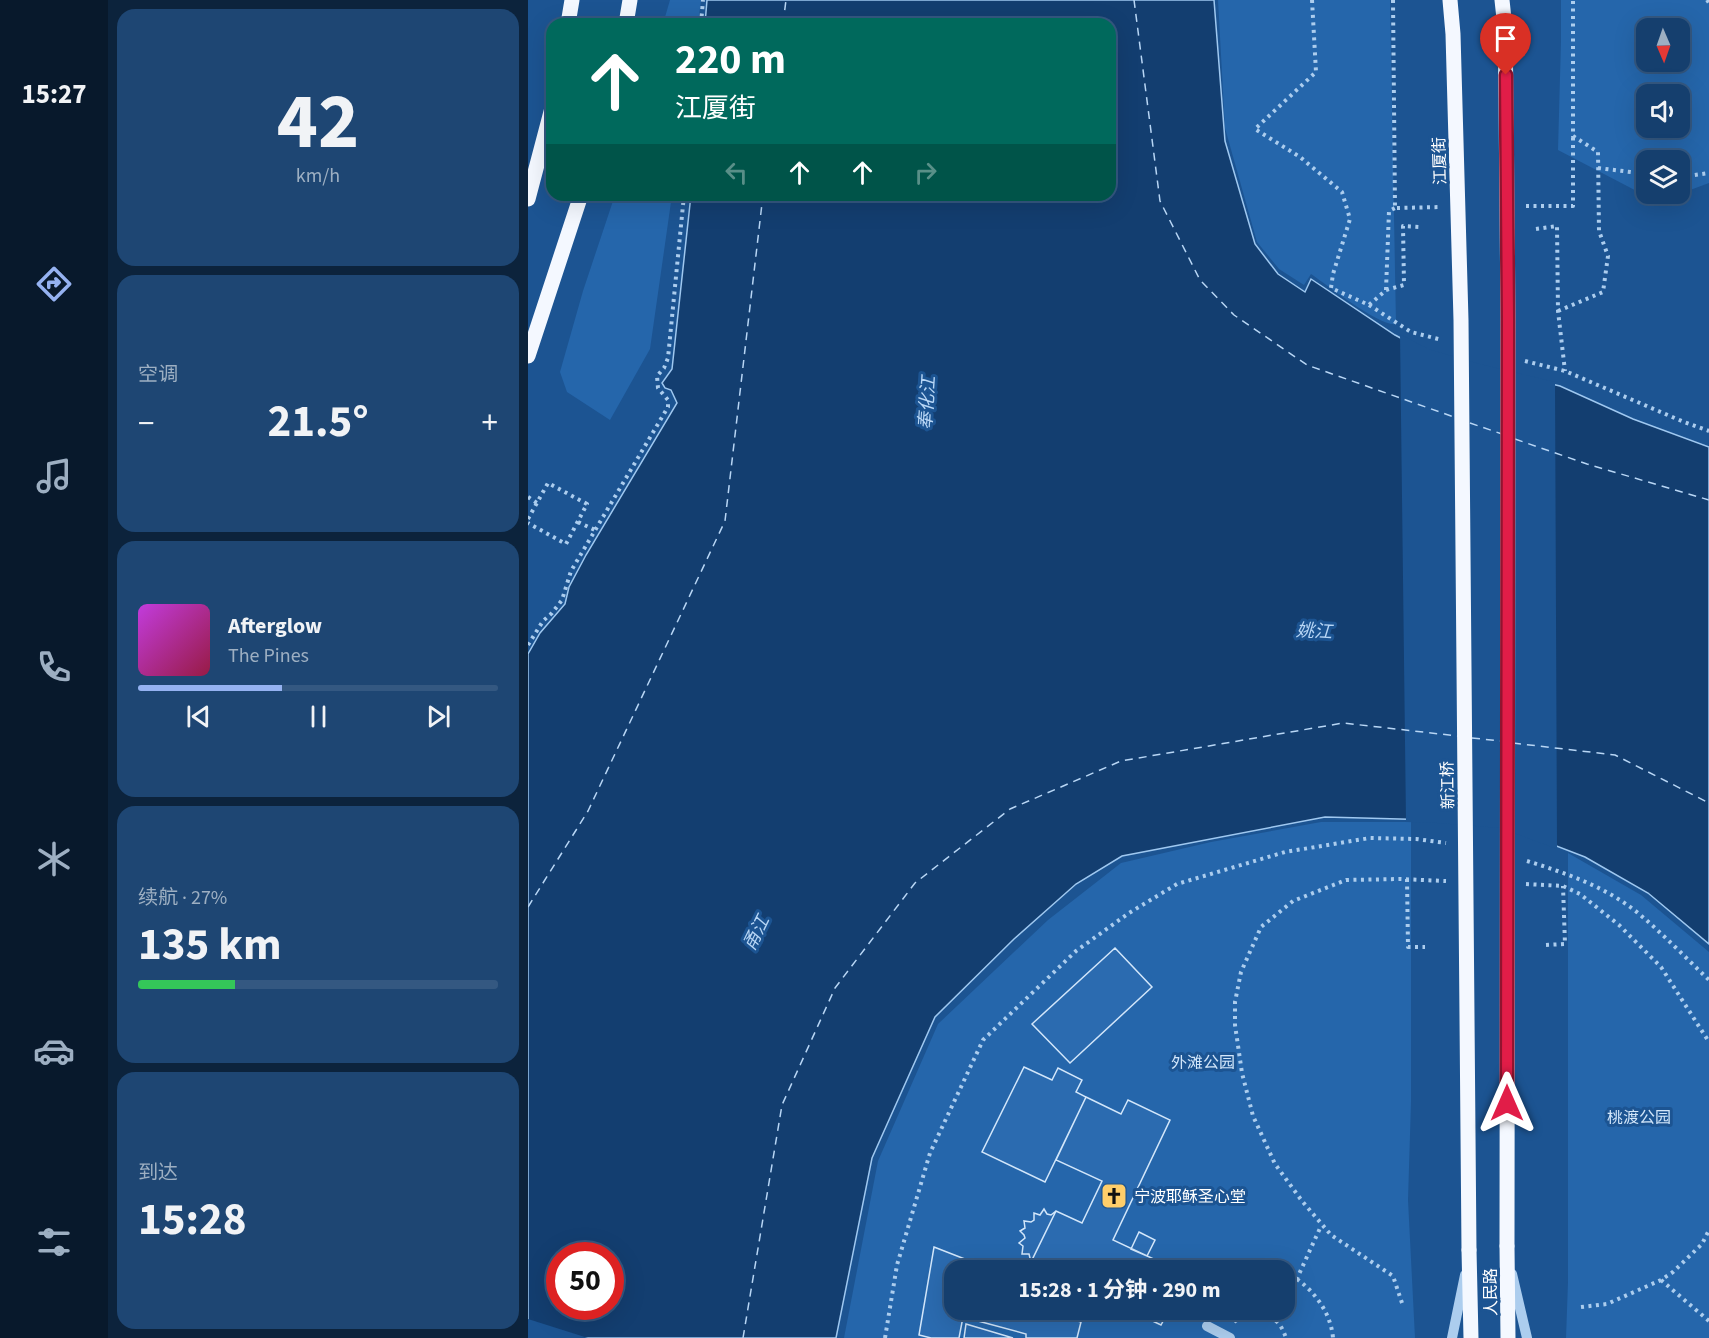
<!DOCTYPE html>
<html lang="zh">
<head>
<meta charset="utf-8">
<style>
  :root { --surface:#153f6e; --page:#1e4673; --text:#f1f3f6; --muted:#9dafc2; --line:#345881; --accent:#95b2f1 }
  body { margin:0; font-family:"Source Sans 3","Noto Sans SC",sans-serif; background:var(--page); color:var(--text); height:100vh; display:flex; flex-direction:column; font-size:22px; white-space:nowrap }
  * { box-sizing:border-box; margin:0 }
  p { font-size:20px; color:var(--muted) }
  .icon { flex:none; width:33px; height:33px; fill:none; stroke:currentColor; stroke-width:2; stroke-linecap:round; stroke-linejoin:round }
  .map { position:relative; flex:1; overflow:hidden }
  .details { display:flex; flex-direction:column; gap:9px; padding:9px; background:#0c233c; width:420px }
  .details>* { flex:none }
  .top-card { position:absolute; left:18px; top:18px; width:570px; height:183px; border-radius:18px; box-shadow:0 6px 24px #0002,0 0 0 2px var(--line); background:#00695c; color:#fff; overflow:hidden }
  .needle { width:39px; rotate:178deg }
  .buttons { position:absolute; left:1108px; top:18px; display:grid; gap:12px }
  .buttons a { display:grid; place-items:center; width:54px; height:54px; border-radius:12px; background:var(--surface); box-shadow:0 6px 24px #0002,0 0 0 2px var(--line); font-size:30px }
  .speed { position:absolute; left:18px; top:1242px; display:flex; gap:12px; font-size:30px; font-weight:700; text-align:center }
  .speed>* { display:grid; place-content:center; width:78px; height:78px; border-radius:50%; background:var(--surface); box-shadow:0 6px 24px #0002,0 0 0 2px var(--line); line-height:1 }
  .speed .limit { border:9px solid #d22; background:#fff; color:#111 }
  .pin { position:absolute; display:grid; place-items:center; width:51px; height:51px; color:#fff; margin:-62px -26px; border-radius:50% 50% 50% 0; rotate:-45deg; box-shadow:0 0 6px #0007 }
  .pin .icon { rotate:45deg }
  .me { position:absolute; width:66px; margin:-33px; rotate:0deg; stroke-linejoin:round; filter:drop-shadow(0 0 4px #0008) }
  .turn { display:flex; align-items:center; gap:21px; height:126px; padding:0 30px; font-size:27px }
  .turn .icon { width:78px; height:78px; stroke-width:2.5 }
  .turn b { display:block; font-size:42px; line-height:51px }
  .lanes { display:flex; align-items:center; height:57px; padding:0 30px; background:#0003; justify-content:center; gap:30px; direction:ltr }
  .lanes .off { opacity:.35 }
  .big { font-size:45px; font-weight:700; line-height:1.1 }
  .details .card { flex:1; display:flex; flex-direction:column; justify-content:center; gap:9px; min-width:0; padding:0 21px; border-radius:18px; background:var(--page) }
  .details .dial { align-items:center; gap:0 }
  .dial b { font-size:78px; line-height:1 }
  .song { display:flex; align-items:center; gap:18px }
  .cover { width:72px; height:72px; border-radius:9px; background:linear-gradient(135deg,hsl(290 70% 55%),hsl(340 70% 35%)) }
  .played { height:6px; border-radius:3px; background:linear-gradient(90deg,var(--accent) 40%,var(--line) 40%) }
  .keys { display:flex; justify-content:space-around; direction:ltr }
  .heat { display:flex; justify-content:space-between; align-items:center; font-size:33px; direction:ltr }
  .charge { height:9px; border-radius:4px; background:linear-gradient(90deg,#34c759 27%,var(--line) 0) }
  .trip { position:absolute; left:416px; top:1260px; width:351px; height:60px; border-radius:18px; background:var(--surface); box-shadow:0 6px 24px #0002,0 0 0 2px var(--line); font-weight:700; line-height:60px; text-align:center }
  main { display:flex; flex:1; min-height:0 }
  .tabs { display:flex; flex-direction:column; width:108px; justify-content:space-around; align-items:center; background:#08192c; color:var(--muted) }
  .tabs .icon { width:42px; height:42px }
  .tabs .selected { color:var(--accent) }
  .tabs b { font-size:27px; color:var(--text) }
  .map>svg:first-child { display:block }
  .green { fill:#2566ab; fill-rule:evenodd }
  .water { fill:#133e70; stroke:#9fc8f0; stroke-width:1.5; fill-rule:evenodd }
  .pier { fill:#1c5492 }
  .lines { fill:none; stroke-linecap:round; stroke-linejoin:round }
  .ferry { stroke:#b8d6f5; stroke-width:1.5; stroke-dasharray:8 6; stroke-linecap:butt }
  .building { fill:#2b6bb0; stroke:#d2e6fa; stroke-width:1.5 }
  .path { stroke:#accdee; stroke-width:4; stroke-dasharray:3 4.5; stroke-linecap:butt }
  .minor { stroke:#accdee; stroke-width:10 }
  .major { stroke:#f4f8ff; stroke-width:15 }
  .major-bridge { stroke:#f4f8ff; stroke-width:15 }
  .route-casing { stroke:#92132f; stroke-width:15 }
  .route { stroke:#e11d48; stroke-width:10 }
  .labels { text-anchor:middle; stroke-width:6; stroke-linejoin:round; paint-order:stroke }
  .street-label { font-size:16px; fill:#fff; stroke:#1c5492 }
  .park-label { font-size:16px; fill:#d2e6fa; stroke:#1c5492 }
  .poi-label { font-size:16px; fill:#fff; stroke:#1c5492; text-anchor:start }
  .water-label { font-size:18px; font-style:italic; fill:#b8d6f5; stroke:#1c5492 }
</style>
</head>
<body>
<main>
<nav class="tabs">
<b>15:27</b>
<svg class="icon selected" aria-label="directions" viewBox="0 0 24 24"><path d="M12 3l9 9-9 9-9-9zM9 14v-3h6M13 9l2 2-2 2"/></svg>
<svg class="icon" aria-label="music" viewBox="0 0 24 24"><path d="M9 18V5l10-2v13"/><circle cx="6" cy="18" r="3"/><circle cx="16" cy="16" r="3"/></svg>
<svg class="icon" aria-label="phone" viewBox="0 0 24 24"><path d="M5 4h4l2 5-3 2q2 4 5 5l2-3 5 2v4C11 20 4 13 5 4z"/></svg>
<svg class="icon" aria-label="climate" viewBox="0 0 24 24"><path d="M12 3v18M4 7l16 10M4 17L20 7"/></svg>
<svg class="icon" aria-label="car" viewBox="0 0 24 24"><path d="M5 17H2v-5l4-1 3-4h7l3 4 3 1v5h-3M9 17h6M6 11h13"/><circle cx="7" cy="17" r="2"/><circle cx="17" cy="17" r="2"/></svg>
<svg class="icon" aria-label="filters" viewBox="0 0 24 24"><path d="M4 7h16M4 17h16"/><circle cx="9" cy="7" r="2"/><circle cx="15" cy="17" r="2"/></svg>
</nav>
<section class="details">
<div class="card dial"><b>42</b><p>km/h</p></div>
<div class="card"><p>空调</p>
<div class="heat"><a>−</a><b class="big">21.5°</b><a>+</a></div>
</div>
<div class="card">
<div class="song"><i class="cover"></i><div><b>Afterglow</b><p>The Pines</p></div></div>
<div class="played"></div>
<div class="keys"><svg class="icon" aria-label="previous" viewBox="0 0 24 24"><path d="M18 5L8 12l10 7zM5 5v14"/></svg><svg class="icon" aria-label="pause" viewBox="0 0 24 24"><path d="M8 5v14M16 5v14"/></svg><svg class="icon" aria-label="next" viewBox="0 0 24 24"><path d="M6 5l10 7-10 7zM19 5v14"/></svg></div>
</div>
<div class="card"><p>续航 · 27%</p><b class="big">135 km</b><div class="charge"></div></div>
<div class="card"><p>到达</p><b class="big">15:28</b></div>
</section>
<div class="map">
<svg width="1181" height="1338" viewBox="0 0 1181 1338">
  <rect width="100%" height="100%" fill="#1c5492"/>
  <path class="green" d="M142 0H173L170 24H135Z
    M690 0H862L868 324C852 327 799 285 783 274L776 285 751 269 729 242 697 128Z
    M1033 0H1181V183L1146 196 1122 198 1030 150 1033 41ZM1152 28V62H1119V28ZM1152 94V128H1119V94ZM1152 160V194H1119V160Z
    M87 195H144L122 349 82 420 39 392 32 372 55 291Z
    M793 822H883V1102L880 1200 887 1338H316L350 1161 410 1024 520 920 593 863 683 842ZM426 1270H756V1310H426Z
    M1040 853 1113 895 1181 952V1338H1038L1040 1282Z"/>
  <path class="water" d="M179 0H686L697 141 727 244 750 274 777 292 783 279 867 335 899 352 951 367 1032 386 1105 419 1181 447V944L1120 893 1057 857 974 825 909 820 797 817 594 856 548 884 486 939 407 1017 344 1158 308 1338H0V654L12 633 37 604 41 587 58 555 149 403 143 390 137 388 134 383 144 369 163 195H582V24H177ZM32 1256H82V1306H32Z"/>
  <path class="pier" d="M872 334 900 349 952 364 1027 382 1029 849 973 828 909 823 878 822Z
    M0 1319 60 1338H0Z"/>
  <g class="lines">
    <path class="ferry" d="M606 0 632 201 672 280 706 315 779 365 926 417
      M255 24 258 0
      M942 423 974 434
      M987 439 1059 464 1181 500
      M944 738 972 741
      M985 743 1087 755 1181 803
      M0 907 60 811 197 521 235 195
      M215 1338 254 1105 307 988 387 883 482 809 593 761 815 723 930 736"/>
  </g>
  <path class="building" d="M587 948 624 987 542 1063 504 1024Z
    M496 1067 524 1080 530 1068 554 1080 548 1092 558 1097 517 1182 454 1152Z
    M558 1097 593 1114 600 1100 642 1120 585 1240 649 1270H520L503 1262 528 1211 554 1223 574 1181 528 1160Z
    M516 1209 519 1214 523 1215 528 1211 503 1262 501 1254H494L495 1246 491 1243 497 1238 496 1235 492 1231 497 1228 496 1221 503 1222 506 1220V1213L512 1215Z
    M611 1232 627 1240 619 1256 603 1249Z
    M406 1247 465 1270H426V1310H511L553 1322 549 1338H498V1334L435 1317 431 1338H403L391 1335Z
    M601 1310H641L633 1325Z
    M438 1324 485 1338H436Z"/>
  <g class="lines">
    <path class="path" d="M784 0 788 72 727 129 772 157 814 192 822 219 805 274 803 288 841 305 858 290 876 285 875 226 891 227
      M865 0 867 208 913 207
      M1179 0 1181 3
      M173 24 175 0
      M1070 168 1119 174
      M1152 177 1181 173
      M998 206H1045V136
      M1008 229 1029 226 1030 311 1037 371
      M858 290 861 211 867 208
      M841 305 883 332 914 340
      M1030 311 1075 292 1080 256 1071 231 1070 152 1045 136V0
      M997 361 1037 371 1156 422 1181 431
      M0 497 9 503
      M0 519 20 483 59 504 38 544 0 523
      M50 522 67 530
      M0 645 15 621 24 613 34 600 43 571 140 407V400L130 388 129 376 136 368 140 358 156 195
      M999 861C1038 873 1078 887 1110 913 1135 934 1158 958 1181 980
      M879 879 880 947H897
      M998 884 1035 886 1052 894 1091 925 1133 967 1181 1042
      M1018 945 1037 944 1035 886
      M769 1279C788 1293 803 1314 805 1338
      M1133 1280 1181 1321
      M874 1303 865 1276 803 1235 774 1201 747 1164 725 1116 714 1073 707 1025V1002L713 972 733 927 765 901 818 880 871 879 918 881
      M756 1307 793 1226
      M1053 1307 1079 1304 1133 1280 1145 1272 1174 1244 1181 1230
      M749 1321 755 1310
      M706 1322C717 1313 737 1311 748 1321 753 1325 756 1332 758 1338
      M357 1338 369 1265 402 1153 455 1040 548 951 601 913 649 884 757 852 842 838 888 839 918 843"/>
    <path class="minor" d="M984 1274 999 1338
      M679 1326 702 1338
      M924 1338 937 1275"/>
    <path class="major" d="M40 24 44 0
      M98 24 102 0
      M0 199 24 108
      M0 356 53 195
      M979 1246 980 1338
      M941 1250 943 1338"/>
    <path class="major-bridge" d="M922 0 925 34 933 320 941 1250
      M974 0 977 28 978 99 980 318 979 1246"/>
  </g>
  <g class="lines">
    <g class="route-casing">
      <path id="route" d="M978 75 980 318 979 1103"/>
    </g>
    <use href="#route" class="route"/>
  </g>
  <defs>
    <g id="church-square" transform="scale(1.35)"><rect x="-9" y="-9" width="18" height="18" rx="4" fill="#ffce6a" stroke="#1c5492"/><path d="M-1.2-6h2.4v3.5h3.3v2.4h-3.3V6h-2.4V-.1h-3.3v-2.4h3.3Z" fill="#111"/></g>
  </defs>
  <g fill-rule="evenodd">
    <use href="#church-square" x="586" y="1196"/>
  </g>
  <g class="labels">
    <g class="street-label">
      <text transform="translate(911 161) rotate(-92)" y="6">江厦街</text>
      <text transform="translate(919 785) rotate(-91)" y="6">新江桥</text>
      <text transform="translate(962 1292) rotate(-90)" y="6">人民路</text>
    </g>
    <g class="park-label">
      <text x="675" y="1068">外滩公园</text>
      <text x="1111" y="1123">桃渡公园</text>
    </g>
    <g class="poi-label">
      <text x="606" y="1202">宁波耶稣圣心堂</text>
    </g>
    <g class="water-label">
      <text transform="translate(399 403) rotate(-86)" y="6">奉化江</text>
      <text transform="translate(786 631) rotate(3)" y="6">姚江</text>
      <text transform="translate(228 933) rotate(-64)" y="6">甬江</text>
    </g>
  </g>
</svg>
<div class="buttons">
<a><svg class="needle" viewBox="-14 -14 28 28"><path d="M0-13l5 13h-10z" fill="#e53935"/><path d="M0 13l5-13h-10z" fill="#9dafc2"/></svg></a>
<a><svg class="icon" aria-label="sound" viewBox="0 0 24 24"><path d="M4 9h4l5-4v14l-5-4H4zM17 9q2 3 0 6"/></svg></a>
<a><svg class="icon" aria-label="layers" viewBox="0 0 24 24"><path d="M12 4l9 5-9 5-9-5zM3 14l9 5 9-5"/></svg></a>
</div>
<div class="speed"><div class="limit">50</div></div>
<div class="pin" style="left:978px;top:75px;background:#d93025"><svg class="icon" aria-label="arrive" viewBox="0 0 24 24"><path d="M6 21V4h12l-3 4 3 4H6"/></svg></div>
<svg class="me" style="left:979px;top:1103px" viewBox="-20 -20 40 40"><path d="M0-17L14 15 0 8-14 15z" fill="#e11d48" stroke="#fff" stroke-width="4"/></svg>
<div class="trip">15:28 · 1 分钟 · 290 m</div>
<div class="top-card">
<div class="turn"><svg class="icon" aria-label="ahead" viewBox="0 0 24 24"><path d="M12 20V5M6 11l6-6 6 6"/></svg><div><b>220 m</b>江厦街</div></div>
<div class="lanes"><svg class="icon off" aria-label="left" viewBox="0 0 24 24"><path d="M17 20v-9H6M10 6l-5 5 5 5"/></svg><svg class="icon" aria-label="ahead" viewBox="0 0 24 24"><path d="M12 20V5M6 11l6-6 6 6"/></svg><svg class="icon" aria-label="ahead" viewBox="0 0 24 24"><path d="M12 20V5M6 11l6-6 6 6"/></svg><svg class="icon off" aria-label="right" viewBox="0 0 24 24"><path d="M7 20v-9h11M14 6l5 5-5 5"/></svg></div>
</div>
</div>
</main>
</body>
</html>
